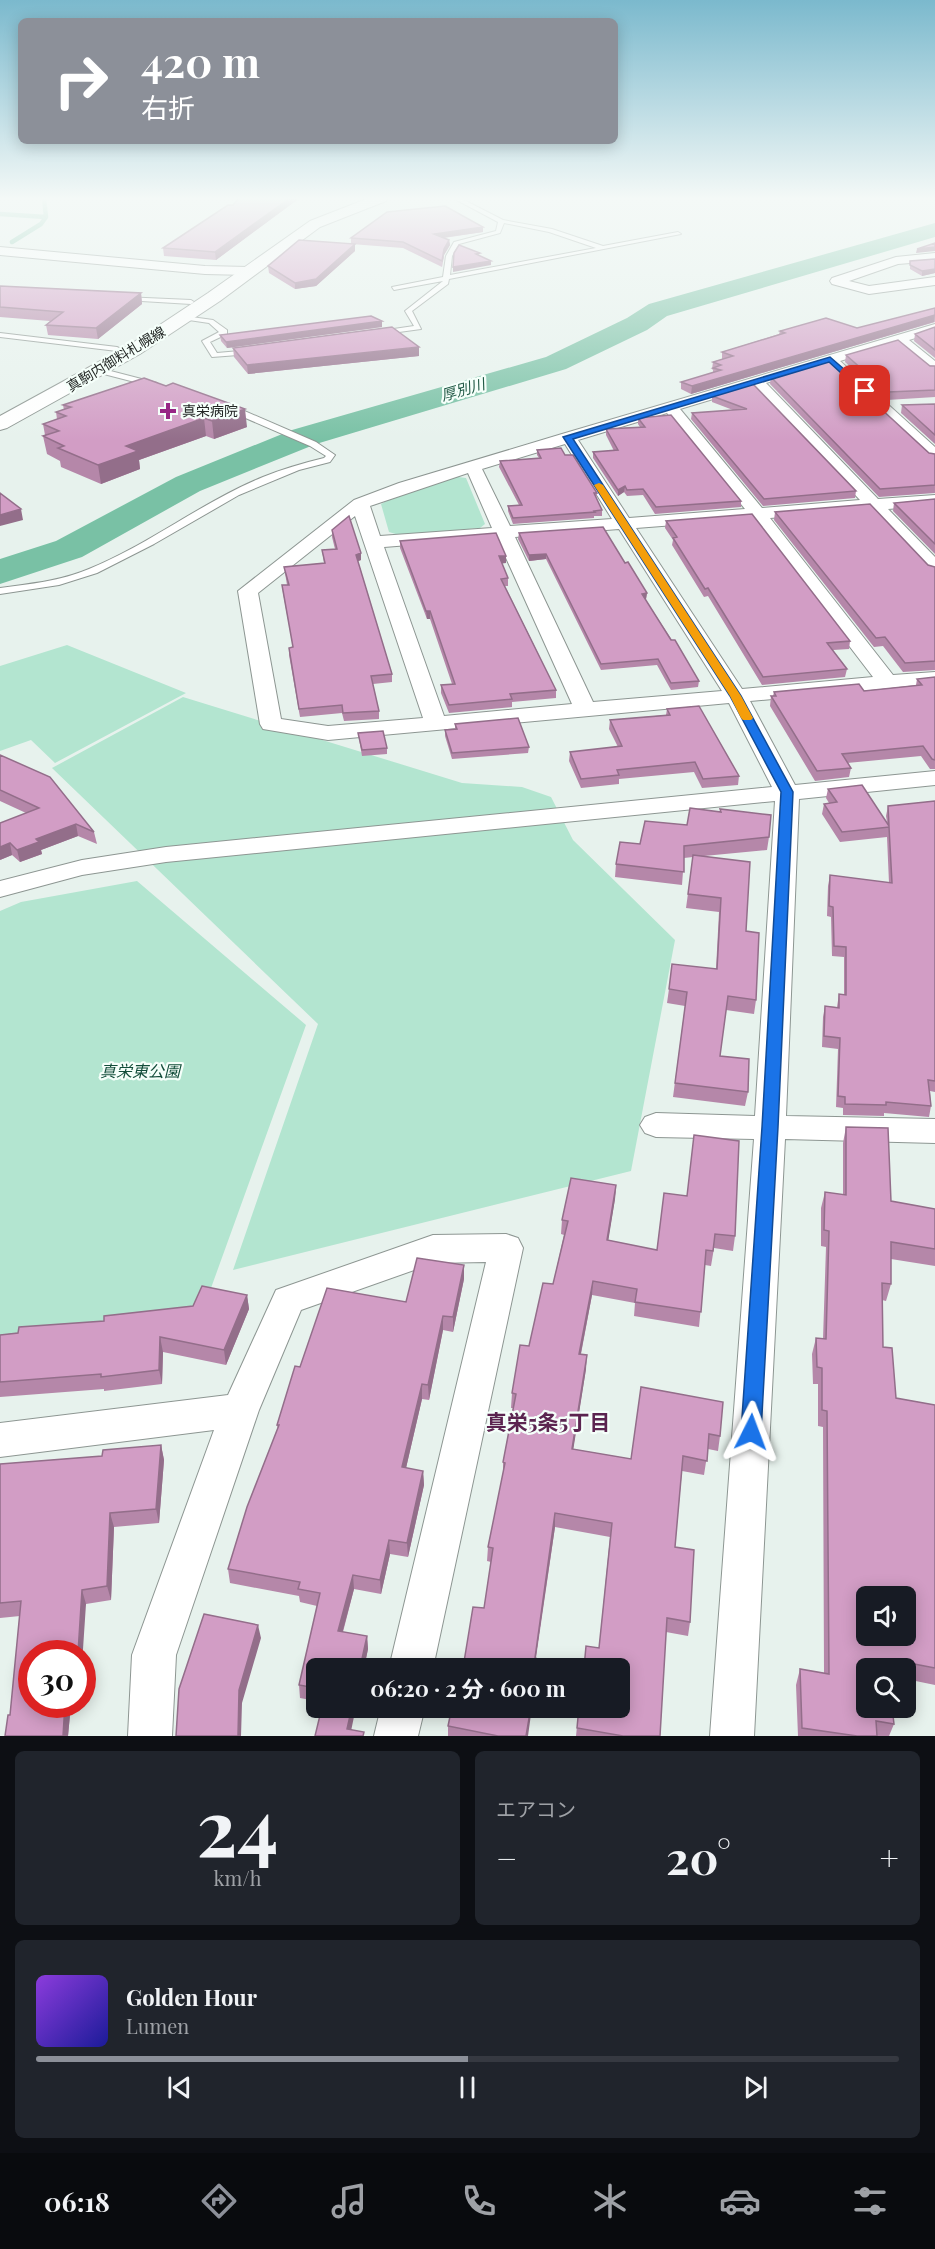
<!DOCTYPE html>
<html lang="ja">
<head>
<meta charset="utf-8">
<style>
  :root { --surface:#171b24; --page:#20242c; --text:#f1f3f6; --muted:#9ea1a6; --line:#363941; --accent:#8c9099 }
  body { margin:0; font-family:"Playfair Display","Noto Sans JP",serif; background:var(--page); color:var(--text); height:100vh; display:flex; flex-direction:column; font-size:22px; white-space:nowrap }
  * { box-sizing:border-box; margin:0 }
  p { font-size:20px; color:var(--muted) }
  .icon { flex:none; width:33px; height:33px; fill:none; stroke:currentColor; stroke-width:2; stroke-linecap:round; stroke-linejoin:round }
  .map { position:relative; height:1736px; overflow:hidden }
  .drawer { display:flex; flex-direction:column; gap:15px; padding:15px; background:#0d0f14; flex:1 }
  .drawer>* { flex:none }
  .top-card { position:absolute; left:18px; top:18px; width:600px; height:126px; border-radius:9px; box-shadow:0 3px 15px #0003; background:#8c9099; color:#fff; overflow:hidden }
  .tools { position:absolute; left:856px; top:1586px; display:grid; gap:12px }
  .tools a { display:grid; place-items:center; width:60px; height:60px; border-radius:9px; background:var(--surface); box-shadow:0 3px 15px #0003; font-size:30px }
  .speed { position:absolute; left:18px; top:1640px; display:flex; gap:12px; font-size:30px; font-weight:700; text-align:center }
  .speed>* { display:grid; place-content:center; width:78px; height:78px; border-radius:50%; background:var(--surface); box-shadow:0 3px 15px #0003; line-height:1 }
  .speed .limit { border:9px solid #d22; background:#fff; color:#111 }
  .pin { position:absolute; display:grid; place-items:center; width:51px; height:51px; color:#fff; margin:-26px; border-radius:12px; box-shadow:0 3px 9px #0006 }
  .me { position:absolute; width:66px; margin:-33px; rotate:3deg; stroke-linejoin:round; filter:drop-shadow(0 0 4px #0008) }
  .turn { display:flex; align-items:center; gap:21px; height:126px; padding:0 24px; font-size:27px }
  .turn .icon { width:78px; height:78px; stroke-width:2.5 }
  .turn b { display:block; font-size:42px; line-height:51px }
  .big { font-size:45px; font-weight:700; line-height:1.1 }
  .drawer .tile { flex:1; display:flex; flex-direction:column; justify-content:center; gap:9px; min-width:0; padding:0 21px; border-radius:9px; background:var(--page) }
  .drawer .dial { align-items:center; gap:0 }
  .dial b { font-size:78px; line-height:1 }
  .song { display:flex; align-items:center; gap:18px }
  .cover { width:72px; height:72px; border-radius:9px; background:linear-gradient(135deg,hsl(270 70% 55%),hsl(240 70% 35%)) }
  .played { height:6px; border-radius:3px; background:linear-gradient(90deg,var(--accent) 50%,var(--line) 50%) }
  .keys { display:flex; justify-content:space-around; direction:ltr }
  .heat { display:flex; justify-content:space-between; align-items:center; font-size:33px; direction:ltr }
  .drawer .tiles { flex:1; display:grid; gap:15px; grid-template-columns:1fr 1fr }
  .tile:last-child { grid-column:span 2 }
  .trip { position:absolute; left:306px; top:1658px; width:324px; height:60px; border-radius:9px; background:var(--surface); box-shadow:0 3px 15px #0003; font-weight:700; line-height:60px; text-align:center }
  .dock { display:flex; height:96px; justify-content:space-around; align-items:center; background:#090b0e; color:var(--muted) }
  .dock .icon { width:42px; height:42px }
  .dock .on { color:var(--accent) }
  .dock b { font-size:27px; color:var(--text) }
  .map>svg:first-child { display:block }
  .green { fill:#b3e5d0 }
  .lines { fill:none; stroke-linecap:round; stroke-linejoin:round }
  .stream { stroke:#79c1a5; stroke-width:4.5 }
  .river { fill:#79c1a5; fill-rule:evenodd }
  .lane-casing { stroke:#8d9692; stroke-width:2 }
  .street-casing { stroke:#8d9692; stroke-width:2 }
  .secondary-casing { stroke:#8d9692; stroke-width:2 }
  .lane { fill:#fff; fill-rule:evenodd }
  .street { fill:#fff; fill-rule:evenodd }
  .secondary { fill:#fff; fill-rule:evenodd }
  .wall { fill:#b587a9 }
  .shaded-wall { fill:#936e8a }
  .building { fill:#d29dc5; stroke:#936e8a; stroke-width:1.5; fill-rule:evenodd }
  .route { fill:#1a73e8; stroke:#114b97; stroke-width:1.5 }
  .slow { fill:#f59e0b }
  .poi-dot { fill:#972685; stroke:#f5fffa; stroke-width:2 }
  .labels { text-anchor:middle; stroke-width:4.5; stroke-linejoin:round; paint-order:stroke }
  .far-street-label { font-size:14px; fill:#222624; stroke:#f5fffa }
  .far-poi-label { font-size:14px; fill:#222624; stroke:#f5fffa; text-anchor:start }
  .far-water-label { font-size:15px; font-style:italic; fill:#205945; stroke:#f5fffa }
  .park-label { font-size:16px; font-style:italic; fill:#124d3a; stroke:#f5fffa }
  .near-neighbourhood-label { font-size:21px; font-weight:bold; fill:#5b2450; stroke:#f5fffa }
</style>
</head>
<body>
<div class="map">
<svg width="935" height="1736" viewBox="0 0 935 1736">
  <rect width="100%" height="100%" fill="#e7f2ed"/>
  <path class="green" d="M451 476 466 478 485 524 480 528 399 535 389 532 381 504 409 489Z
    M67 645 186 693 55 763 31 740 0 751V666Z
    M183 697 462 783 522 787 551 797 573 840 675 940 631 1171 233 1270 318 1024 52 768Z
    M137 881 306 1025 198 1324 0 1344V911L21 902Z"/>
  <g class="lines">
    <path class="stream" d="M0 214 46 217
      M12 242 41 224 46 217 44 198"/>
    <path class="river" d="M935 223V237L667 316 647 330 566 369 316 444 200 491 82 557 0 584V559L56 541 176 477 292 430 546 357 627 318 649 304Z"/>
    <g class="lane-casing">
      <path id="lane" d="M453 198H460L503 220 552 229 603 246 678 232 681 234 449 279 448 284 412 311 421 329 377 335V331H380L414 326 405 311 443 281 394 290 392 287 443 277 446 256 454 242 496 231 498 222ZM504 223 549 232 596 248 450 275 452 256 459 244 500 233Z
        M123 297 191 300 194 302 191 304 125 300Z
        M184 316 213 320 227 330V334L210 342 217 353 251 350 255 352 251 354 212 357 202 341 219 332 209 323 182 319Z
        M0 333 117 347 121 349 117 351 0 337Z
        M99 368 157 383 158 385 154 387 96 372 95 370Z
        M227 406H233L316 442 335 455 330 462 299 470 239 495 154 544 97 573 59 585 0 594V588C30 584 61 581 89 569 150 544 202 502 263 477 283 469 303 463 324 458L326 456 310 446 227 410Z"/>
    </g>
    <g class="street-casing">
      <path id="street" d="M0 247 205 266 248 267 254 271 248 275 205 274 0 255Z
        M935 253V261L898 264 849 281 869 286 935 277V285L869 294 832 284 830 281 832 278 896 257Z
        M935 324V332L909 340 935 361V372L930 371 897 344 840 361 935 447V461L929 459 828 365 766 383 878 499 935 495V505L888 509 935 557V574L928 572 870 510 770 518 893 675 935 672V684L750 701 795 785 935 771V785L799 799 786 1116 935 1119V1143L785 1139 754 1736H710L754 1139 656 1137 645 1133 640 1125 645 1117 656 1113 755 1116 775 801 166 862 82 875 0 897V881L82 860 166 847 772 787 729 703 328 740 263 729 260 724 238 591 354 500 399 483 562 434ZM753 387 860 500 762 508 680 409ZM667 413 745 509 629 518 578 440ZM565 444 612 519 510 526 482 469ZM468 473 492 528 380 536 370 506ZM355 516 423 718 328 726 281 719 258 593ZM752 519 873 677 742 689 636 528ZM619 529 722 691 593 702 515 537ZM497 538 572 704 444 716 384 547Z
        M506 1234 518 1238 523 1248 433 1668H389L486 1262 434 1263 301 1310 259 1410 176 1655 172 1736H128L132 1655 214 1430 0 1457V1423L228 1395 276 1290 433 1235Z
        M381 1707H425L418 1736H374Z"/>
    </g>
    <g class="secondary-casing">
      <path id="secondary" d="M369 198H388L386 201 320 227 220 301 140 354 7 428 0 430V416L128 346 208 293 310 221Z"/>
    </g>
    <use href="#lane" class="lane"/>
    <use href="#street" class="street"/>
    <use href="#secondary" class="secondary"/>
  </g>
  <path class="wall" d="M297 200 216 260 164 256 163 248Z
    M483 227V232L444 238 449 240 450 245 444 255 442 267 403 248 351 244V238Z
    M355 251 316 286 295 289 269 273 268 266Z
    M935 259V273L922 276 910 269V261Z
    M0 286 141 293 142 304 98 339 48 335 46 325 50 321 0 317Z
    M935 308V322L691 394 681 389V382L713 373V370L712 369 713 362 722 359V352L779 334 780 331 857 328Z
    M382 327 227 348 221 341 220 335Z
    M935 327V358L914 341 915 334Z
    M233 348 419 356 248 374 234 357Z
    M846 355 935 366V397L887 400 845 362Z
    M771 377 929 453 935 454V493L879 497 770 384Z
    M144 378 247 427 214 439 206 436 139 460 140 469 101 484 61 467 60 461 47 454 43 436 45 435 43 424 57 419 56 412 64 410 63 405Z
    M753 384 856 491 855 498 763 506 691 419 692 413 733 410 712 402V396Z
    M935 404V444L901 413 902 405Z
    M638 418 741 501V507L655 514 643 495 627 496 624 492 618 496 593 458V452L614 451 606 435V429L640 427 638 424Z
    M537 450 565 455 597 493 596 498 602 510V516H594V518L513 524 508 511V506L519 505 499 467 500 461 539 458 537 455Z
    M935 499V554L893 511 894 503Z
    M775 512 935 567V670L903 672 883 646 874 647 774 520Z
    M666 521 850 641 849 649 833 650 847 669 845 677 762 685 708 596 704 597 672 545 673 540 665 528Z
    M332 530 361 553V560L358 561 392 674V682L373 684 379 711V719L344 721 342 713 300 717 289 655V648L293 647 283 593 282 585H287L284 567 324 563 322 550 335 549 332 537Z
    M519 533 625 563 647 593 646 599H645L699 681 698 687 671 690 657 665 601 670 546 559 529 561 518 539Z
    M400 541 506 556V563H502L508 578V586H505L556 690V698L512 702V707L449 713 441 693V685L452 684 430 619H427L400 548Z
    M935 677V769H930L921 756 847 763 851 768 849 777 815 781 770 706 771 696H773L774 692 864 691 916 685 917 679Z
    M667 709 739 776 738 785 702 788 694 772 619 779V784L581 788 569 761 570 752 618 747 609 729 610 720 666 715Z
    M455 724 529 747 528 753 452 759 445 736V730L455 729Z
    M358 733 387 748V754L362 756Z
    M0 755 94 832 97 844 78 836 41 850 42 854 20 862 12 855 0 860 26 813 0 801Z
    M828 789 887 822 886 816 888 806 935 801V1092L930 1091 931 1106 929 1117 884 1113V1116L843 1115V1108L836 1107 838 1049 822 1047 823 1017 825 1006 837 1007 839 994 844 995V957L832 956 831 917 827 916 828 886 830 875 889 883 887 837 840 842 822 814 824 804 829 803 826 798Z
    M720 809 769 837 767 850 704 856 746 931 756 1000 754 1014 726 1010 720 1056 748 1092 745 1106 673 1097 685 1006 667 1003 669 989 716 969 719 912 686 908 693 857 684 858 682 885 615 877 616 864 640 844 720 811Z
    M846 1127 891 1201 935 1209V1266L891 1259V1284L886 1301 882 1300 883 1347 896 1398 935 1405V1685L906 1679V1668H867L894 1724 889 1736H798L796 1685 800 1669 824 1673 823 1427 818 1426V1384H813L812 1354 816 1338 823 1339 826 1247 821 1246V1208L825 1192 843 1195V1143Z
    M616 1185 615 1199 608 1240 657 1250 664 1193 735 1236 733 1251 714 1248 711 1266 705 1265 699 1327 634 1316 635 1303 592 1295 581 1354 586 1369 573 1449 631 1459 641 1387 720 1436 718 1451 708 1449 704 1475 682 1471 675 1547 690 1622 688 1636 666 1632 660 1736H576L579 1707 599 1648 610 1537 555 1527 536 1658 538 1659V1668H463L484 1608 491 1562 487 1561 488 1547 503 1474V1462L513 1408H511L512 1393 553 1284 564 1235 561 1234 562 1220Z
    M464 1279 453 1332 443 1330 429 1400 422 1399 406 1468 423 1471 424 1485 408 1557 390 1554 381 1594 354 1589 343 1632 367 1636 368 1649 364 1668H316V1701L300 1698 299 1685 317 1606 300 1602 299 1596 230 1583 228 1569 278 1429 277 1425 300 1367 406 1302Z
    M247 1295 249 1309 226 1365 163 1352 162 1384 104 1391V1389L0 1397V1335L104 1321 193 1306Z
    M161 1445 164 1460 159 1523 114 1527 111 1600 86 1604 32 1704H71L68 1736H5L10 1715 20 1616 0 1618V1464L102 1456Z
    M448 1726 528 1736H448Z"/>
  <path class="shaded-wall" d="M290 198H297V200L216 260 215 252Z
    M483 227V232L434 239V234Z
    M449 240 450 245 444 255 442 267 444 249Z
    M355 244V251L316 286 295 289V283Z
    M935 247V251L916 253 917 249Z
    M491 261V265L453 272V267Z
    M935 269V273L922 276V271Z
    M141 293 142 304 98 339 96 328Z
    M935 315 934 322 691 394 692 386Z
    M382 321V327L227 348 226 342Z
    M419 347V356L248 374 247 365Z
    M245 409 247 427 214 439 212 421Z
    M204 418 206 436 139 460 140 469 101 484 98 465 126 446Z
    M625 486 624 492 618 496V490Z
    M21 509 23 520 0 526V515Z
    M361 553V560L356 562V555Z
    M546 554V559L529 561V555Z
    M499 556H506V563L499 564Z
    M647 593 646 599 641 600 642 594Z
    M426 611H430V619H427Z
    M76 824 78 836 41 850 42 854 20 862 17 850 36 839Z
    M10 843 12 855 0 860V847Z
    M616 1185 615 1199 606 1255 607 1240Z
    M464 1265V1279L453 1332V1317Z
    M593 1281 592 1295 578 1368 579 1354Z
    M247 1295 249 1309 226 1365 224 1350Z
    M443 1316V1330L429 1400 428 1385Z
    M160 1337 163 1352 162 1384 159 1370Z
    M587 1355 586 1369 571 1464 572 1449Z
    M422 1384V1399L403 1481 402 1467Z
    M161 1445 164 1460 159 1523 156 1509Z
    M423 1471 424 1485 408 1557 407 1543Z
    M110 1513 114 1527 111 1600 107 1586Z
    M555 1513V1527L534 1668 535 1658Z
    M389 1540 390 1554 381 1594 380 1580Z
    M353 1575 354 1589 339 1645 338 1631Z
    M82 1590 86 1604 82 1664V1653H78Z
    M258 1625 261 1638 242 1703 241 1736H238L239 1690Z
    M367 1636 368 1649 364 1668H360Z
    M65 1704H71L68 1736H63Z
    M352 1707H356L350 1736 347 1729Z
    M531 1707H532L528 1736H526Z"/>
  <path class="building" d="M239 198H290L215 252 163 248 228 205H233Z
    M445 206 483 227 434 234 449 240 444 249 442 261 403 242 351 238 387 212Z
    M299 240 355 244 316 279 295 283 268 266Z
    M935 243V247L917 249Z
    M459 245 480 253 476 254 491 261 453 267 454 253Z
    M935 259V269L922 271 910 265V261Z
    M0 286 141 293 96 328 46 325 63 312 0 307Z
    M935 308V315L692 386 681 382 721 370 713 368 721 365 713 362 733 356 722 352 785 333 780 331 826 318 857 328Z
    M371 316 382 321 226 342 220 335Z
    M392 327 419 347 247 365 233 348Z
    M935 327V350L915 334Z
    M898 340 930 366H935V390L888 392 846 355Z
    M828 360 929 453 935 454V485L880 489 771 377Z
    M144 378 166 386 173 383 245 409 212 421 204 418 126 446 138 451 98 465 58 448 64 446 43 436 59 431 43 424 66 416 56 412 71 407 63 405Z
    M753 384 856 491 764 499 692 413 747 409 712 396Z
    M935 404V435L902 405Z
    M671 415 741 501 656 507 643 489 627 490 625 486 618 490 593 452 618 450 606 429 645 427 638 418Z
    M561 448 565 455H573L597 493H594L602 510 594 511 595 512 513 518 508 506 522 505 500 461 541 458 537 450Z
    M0 493 21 509 0 515Z
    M935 499V544L894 503Z
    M870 504 928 565 935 567V661L905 663 885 637 876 638 775 512Z
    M752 514 850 641 827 643 847 669 763 677 708 588 705 589 673 538 677 537 666 521Z
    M349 516 361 553 356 555 392 674 371 676 379 711 343 713 342 705 299 709 289 648 293 647 282 585H289L284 567 325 563 322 550 337 549 332 530Z
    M603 527 625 563 628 562 647 593 642 594 671 640H675L699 681 671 683 658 659 601 664 546 554 529 555 519 533Z
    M496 533 506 556H499L508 578 501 579 556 690 510 694 512 699 449 705 441 685 455 684 430 611H426L400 541Z
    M935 677V760L932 759 923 746 842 754 851 768 817 771 771 696H776L774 692 859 684 864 691 922 685 917 679Z
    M699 706 739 776 703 779 695 762 617 770 619 775 581 779 570 752 622 746 610 720 670 715 667 709Z
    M518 718 529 747 452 753 445 730 457 729 455 724Z
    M383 731 387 748 362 750 358 733Z
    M0 755 50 777 94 832 76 824 36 839 39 842 17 850 10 843 0 847V823L39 808 0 790Z
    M862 785 889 826 888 806 935 801V1081L928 1080 931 1106 886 1102V1105L845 1104V1097L838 1096 840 1038 824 1036 825 1006 839 1008V994L846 995V947L834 946 833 907 829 906 830 875 892 883 889 827 842 832 824 804 837 802 828 789Z
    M690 808 721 812 720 809 771 815 769 837 684 846V872L616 864 620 842 640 844 645 821 687 825Z
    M693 855 750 862 746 931 759 933 756 1000 728 996 720 1056 749 1059 748 1092 675 1083 687 992 669 989 672 964 717 969 721 898 688 894Z
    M846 1127 888 1128 891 1201 935 1209V1249L891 1242V1284L882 1283 883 1347 892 1348 896 1398 935 1405V1668L888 1659V1668H867V1707H892L894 1724 876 1721 877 1736H857L802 1728 800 1669 829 1674 827 1411 822 1410V1368L817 1367 816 1338 826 1339 829 1231 824 1230 825 1192 846 1195ZM867 1596H906V1635H867Z
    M694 1135 739 1141 735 1236 715 1234 713 1251 706 1250 701 1312 635 1302 637 1289 593 1281 579 1354 587 1355 572 1449 631 1459 641 1387 723 1402 720 1436 709 1434 707 1461 683 1456 675 1547 694 1550 690 1622 667 1618 660 1736H623L577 1728 579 1707H620V1668H584L586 1646 599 1648 612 1523 555 1513 535 1658 538 1659 537 1668H463L473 1607 484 1608 493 1548 488 1547 505 1463 503 1462 516 1394 512 1393 520 1345 529 1346 543 1283 553 1284 568 1221 562 1220 571 1178 616 1185 607 1240 657 1250 664 1193 687 1196Z
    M417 1258 464 1265 453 1317 443 1316 428 1385 422 1384 402 1467 423 1471 407 1543 389 1540 380 1580 353 1575 338 1631 367 1636 360 1668H316V1688L299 1685 320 1593 298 1589 300 1582 228 1569 247 1507 279 1425H277L295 1366 300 1367 327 1288 406 1302Z
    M202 1286 247 1295 224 1350 160 1337 159 1370 101 1377V1374L0 1382V1335L18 1333 19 1327 104 1321V1316L193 1306Z
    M161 1445 156 1509 110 1513 107 1586 82 1590 78 1653H32V1704H65L63 1736H5L8 1715H10L21 1601 0 1603V1464L102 1456 103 1450Z
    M204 1614 258 1625 239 1690 238 1736H176L179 1689Z
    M322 1707H352L347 1729 364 1732 363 1736H315Z
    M452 1707H531L526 1736H498L448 1726Z"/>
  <linearGradient id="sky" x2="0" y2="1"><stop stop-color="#7bb9cd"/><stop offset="0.45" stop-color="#f4f9f7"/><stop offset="1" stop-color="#f4f9f7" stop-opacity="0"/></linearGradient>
  <rect width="935" height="441" fill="url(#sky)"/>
  <path class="route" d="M830 357 868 390V393H863L829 362 573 439 741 696 793 792 778 1127 761 1432 758 1438 751 1441 744 1438 741 1432 762 1127 781 792 730 696 563 437Z"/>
  <path class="slow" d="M599 483 603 485 741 696 753 718 751 720H743L741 718 730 696 594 485Z"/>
  <path class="poi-dot" d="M165 402h6v6h6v6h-6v6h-6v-6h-6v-6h6z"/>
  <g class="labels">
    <g class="far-street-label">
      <text transform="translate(116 359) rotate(-31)" y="5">真駒内御料札幌線</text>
    </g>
    <g class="far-poi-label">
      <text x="182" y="416">真栄病院</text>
    </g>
    <g class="far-water-label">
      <text transform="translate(463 390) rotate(-16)" y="5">厚別川</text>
    </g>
    <g class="park-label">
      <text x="140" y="1077">真栄東公園</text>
    </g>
    <g class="near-neighbourhood-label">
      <text x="548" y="1430">真栄5条5丁目</text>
    </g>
  </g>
</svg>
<div class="tools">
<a><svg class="icon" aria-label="sound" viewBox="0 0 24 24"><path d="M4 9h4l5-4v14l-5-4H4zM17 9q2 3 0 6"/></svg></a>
<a><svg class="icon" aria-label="search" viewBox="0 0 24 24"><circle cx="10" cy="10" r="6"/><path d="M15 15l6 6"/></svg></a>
</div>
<div class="speed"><div class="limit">30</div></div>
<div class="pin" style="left:865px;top:391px;background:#d93025"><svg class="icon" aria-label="arrive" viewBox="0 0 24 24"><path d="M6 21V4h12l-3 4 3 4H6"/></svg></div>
<svg class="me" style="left:751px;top:1432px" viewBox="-20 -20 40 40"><path d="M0-17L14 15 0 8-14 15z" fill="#1a73e8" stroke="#fff" stroke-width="4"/></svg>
<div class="trip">06:20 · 2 分 · 600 m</div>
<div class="top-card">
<div class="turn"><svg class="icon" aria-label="right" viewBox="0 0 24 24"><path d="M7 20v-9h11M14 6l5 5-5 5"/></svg><div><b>420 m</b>右折</div></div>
</div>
</div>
<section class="drawer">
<div class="tiles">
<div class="tile dial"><b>24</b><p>km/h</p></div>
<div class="tile"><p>エアコン</p>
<div class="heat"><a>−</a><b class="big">20°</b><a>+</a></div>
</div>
<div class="tile">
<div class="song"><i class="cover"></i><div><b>Golden Hour</b><p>Lumen</p></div></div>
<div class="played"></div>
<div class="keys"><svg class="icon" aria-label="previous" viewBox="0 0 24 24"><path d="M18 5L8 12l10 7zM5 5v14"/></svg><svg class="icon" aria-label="pause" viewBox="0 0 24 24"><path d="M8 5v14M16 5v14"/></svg><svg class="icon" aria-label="next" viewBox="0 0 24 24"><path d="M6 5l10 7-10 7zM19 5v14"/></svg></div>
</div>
</div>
</section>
<nav class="dock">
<b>06:18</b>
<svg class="icon on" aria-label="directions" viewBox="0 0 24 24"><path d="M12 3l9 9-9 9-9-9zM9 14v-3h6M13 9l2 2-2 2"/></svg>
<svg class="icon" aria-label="music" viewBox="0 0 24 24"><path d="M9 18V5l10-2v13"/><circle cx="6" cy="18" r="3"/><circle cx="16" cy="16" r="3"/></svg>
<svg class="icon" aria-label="phone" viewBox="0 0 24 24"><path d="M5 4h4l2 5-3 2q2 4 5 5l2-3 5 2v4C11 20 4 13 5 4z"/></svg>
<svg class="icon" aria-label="climate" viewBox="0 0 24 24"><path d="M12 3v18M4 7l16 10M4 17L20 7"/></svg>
<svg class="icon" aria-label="car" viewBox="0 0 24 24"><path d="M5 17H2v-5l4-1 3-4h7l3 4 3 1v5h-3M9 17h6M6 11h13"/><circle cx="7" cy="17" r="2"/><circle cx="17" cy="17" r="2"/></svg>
<svg class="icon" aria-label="filters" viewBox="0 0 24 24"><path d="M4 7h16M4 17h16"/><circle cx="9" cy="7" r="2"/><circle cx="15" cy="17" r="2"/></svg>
</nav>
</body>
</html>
